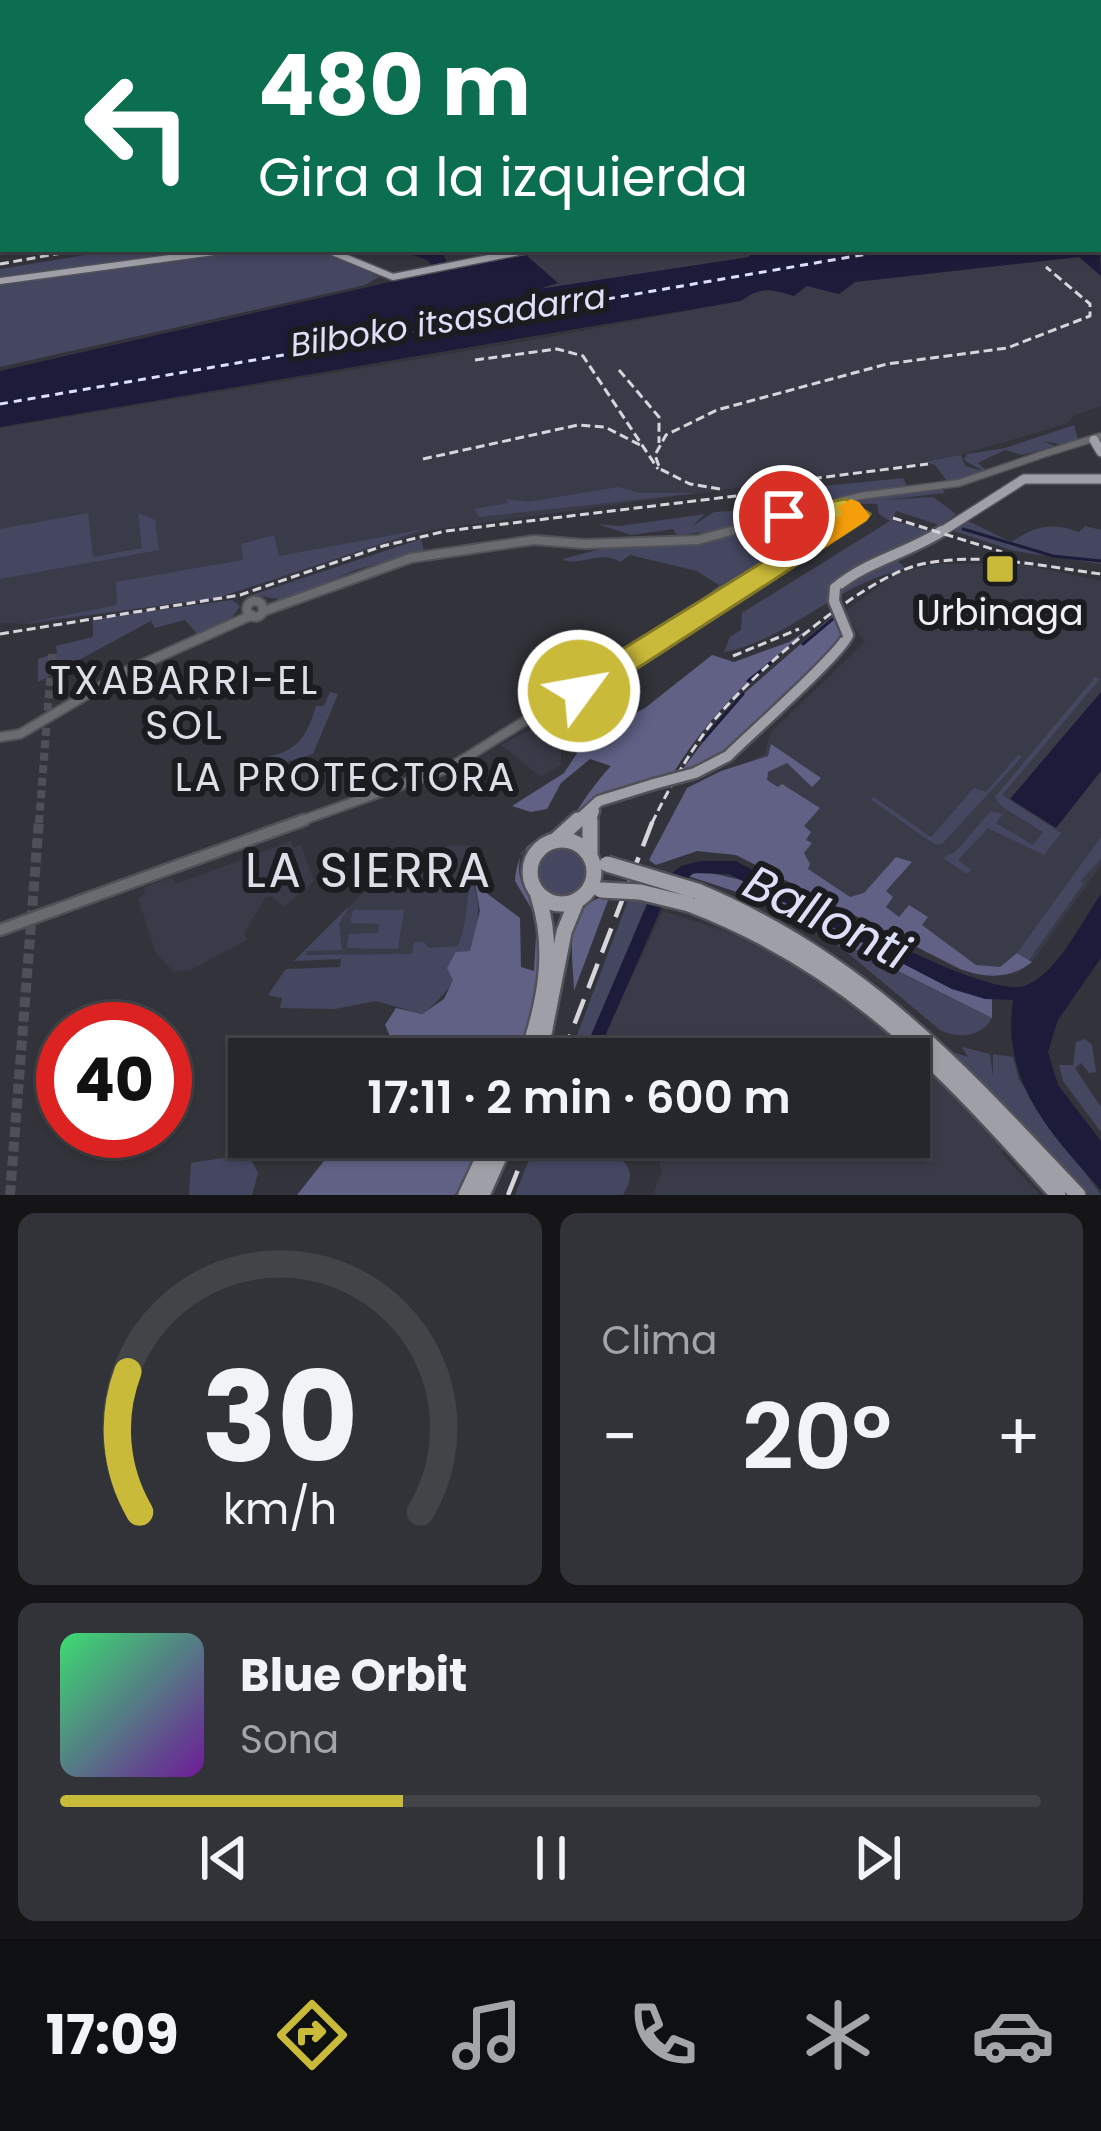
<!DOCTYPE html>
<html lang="es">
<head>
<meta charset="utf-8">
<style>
  :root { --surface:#26272c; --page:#323338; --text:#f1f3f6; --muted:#a4a5a9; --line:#424448; --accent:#caba3a }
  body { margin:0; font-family:Poppins,sans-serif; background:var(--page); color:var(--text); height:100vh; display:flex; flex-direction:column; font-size:45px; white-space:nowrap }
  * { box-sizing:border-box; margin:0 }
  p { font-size:39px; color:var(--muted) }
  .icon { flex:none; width:66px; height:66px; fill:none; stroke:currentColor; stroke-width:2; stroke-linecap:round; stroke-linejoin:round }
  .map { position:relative; height:1195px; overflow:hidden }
  .panel { display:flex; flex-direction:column; gap:18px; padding:18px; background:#151518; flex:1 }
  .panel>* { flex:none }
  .hud { position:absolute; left:0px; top:0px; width:1101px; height:252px; box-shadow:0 3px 9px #0004,0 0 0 3px var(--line); background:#0b6e4f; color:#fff; overflow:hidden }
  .speed { position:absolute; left:36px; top:1002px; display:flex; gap:24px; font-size:60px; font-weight:700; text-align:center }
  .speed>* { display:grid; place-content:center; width:156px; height:156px; border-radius:50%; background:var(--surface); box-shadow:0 3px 9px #0004,0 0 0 3px var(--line); line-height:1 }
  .speed .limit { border:18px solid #d22; background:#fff; color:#111 }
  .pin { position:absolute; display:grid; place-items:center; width:102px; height:102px; color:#fff; margin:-51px; border:6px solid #fff; border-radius:50%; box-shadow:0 3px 12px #0007 }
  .me { position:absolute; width:132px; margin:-66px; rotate:58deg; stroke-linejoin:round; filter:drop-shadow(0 0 9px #0008) }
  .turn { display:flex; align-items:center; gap:42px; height:252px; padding:0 60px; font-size:54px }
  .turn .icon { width:156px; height:156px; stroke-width:2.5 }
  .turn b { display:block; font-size:84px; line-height:102px }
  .big { font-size:90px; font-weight:600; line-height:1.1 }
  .panel .tile { flex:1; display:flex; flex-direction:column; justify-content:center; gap:18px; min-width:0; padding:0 42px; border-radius:18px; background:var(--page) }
  .panel .dial { align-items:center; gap:0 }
  .dial svg { height:312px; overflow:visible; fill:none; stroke:var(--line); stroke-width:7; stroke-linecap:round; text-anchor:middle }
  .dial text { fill:var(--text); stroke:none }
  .song { display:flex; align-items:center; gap:36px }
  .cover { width:144px; height:144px; border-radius:18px; background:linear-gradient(135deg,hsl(140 70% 55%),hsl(280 70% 35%)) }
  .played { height:12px; border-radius:6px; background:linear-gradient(90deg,var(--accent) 35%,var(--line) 35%) }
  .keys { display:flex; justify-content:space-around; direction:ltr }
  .heat { display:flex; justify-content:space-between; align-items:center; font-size:66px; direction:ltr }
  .panel .tiles { flex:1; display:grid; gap:18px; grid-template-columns:1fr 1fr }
  .tile:last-child { grid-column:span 2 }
  .trip { position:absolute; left:228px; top:1038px; width:702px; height:120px; border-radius:0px; background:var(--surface); box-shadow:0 3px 9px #0004,0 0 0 3px var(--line); font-weight:600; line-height:120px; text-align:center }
  .menu { display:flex; height:192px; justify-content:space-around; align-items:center; background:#0f1012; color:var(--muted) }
  .menu .icon { width:84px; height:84px }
  .menu .current { color:var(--accent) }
  .menu b { font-size:54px; color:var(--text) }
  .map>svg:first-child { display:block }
  .built { fill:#3a3b48 }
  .green { fill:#454761 }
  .forest { fill:#606185 }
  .water { fill:#1c1c3a }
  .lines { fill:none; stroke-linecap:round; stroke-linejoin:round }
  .stream { stroke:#1c1c3a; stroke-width:3 }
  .ferry { stroke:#dee0f9; stroke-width:3; stroke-dasharray:8 6; stroke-linecap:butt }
  .tertiary-tunnel-far1 { stroke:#4f5057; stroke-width:8; stroke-dasharray:8 4.5; stroke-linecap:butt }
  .tertiary-tunnel { stroke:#4f5057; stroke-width:10; stroke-dasharray:10 4.5; stroke-linecap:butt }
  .tertiary-far2-casing { stroke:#515259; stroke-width:9 }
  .tertiary-far1-casing { stroke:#515259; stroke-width:12 }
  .tertiary-casing { stroke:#515259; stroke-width:15 }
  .primary-far4-casing { stroke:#515259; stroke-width:6 }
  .primary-far3-casing { stroke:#515259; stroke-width:9 }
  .primary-far2-casing { stroke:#515259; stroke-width:12 }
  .primary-far1-casing { stroke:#515259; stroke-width:15 }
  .primary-casing { stroke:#515259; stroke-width:20 }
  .tertiary-far2 { stroke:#6a6b6e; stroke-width:6 }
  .tertiary-far1 { stroke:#6a6b6e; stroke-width:8 }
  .tertiary { stroke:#6a6b6e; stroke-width:10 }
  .primary-far4 { stroke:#9fa0a7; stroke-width:4.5 }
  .primary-far3 { stroke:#9fa0a7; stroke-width:6 }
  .primary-far2 { stroke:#9fa0a7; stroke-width:9 }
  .primary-far1 { stroke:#9fa0a7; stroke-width:10 }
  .primary { stroke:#9fa0a7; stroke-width:15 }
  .rail-far1 { stroke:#d5d5db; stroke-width:3; stroke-dasharray:9 4.5; stroke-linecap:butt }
  .rail { stroke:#d5d5db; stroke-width:4.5; stroke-dasharray:26 12; stroke-linecap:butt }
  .primary-bridge-far1-casing { stroke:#515259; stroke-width:15; stroke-linecap:butt }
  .primary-bridge-casing { stroke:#515259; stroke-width:20; stroke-linecap:butt }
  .primary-bridge-far1 { stroke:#9fa0a7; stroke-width:10 }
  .primary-bridge { stroke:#9fa0a7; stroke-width:15 }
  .route { fill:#caba3a; stroke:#837926; stroke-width:3 }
  .slow { fill:#f59e0b }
  .poi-dot { fill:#caba3a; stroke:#1b1c1f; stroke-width:4.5 }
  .labels { text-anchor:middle; stroke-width:12; stroke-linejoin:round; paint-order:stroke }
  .far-water-label { font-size:33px; font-style:italic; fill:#dee0f9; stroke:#1b1c1f }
  .poi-label { font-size:36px; fill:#f0f0f5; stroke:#1b1c1f }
  .neighbourhood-label { font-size:39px; letter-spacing:3px; fill:#dedee8; stroke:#1b1c1f }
  .near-neighbourhood-label { font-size:48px; letter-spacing:3px; fill:#dedee8; stroke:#1b1c1f }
  .near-water-label { font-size:48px; font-style:italic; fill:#dee0f9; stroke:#1b1c1f }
</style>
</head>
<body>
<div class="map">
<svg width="1101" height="1195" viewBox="0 0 1101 1195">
  <rect width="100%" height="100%" fill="#33343b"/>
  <path class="built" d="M561 249H755L749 257 682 270 539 289 556 283 526 255Z
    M1079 257H1101V406L1075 415 1066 424 946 459 431 530 217 598 31 624 0 623V428L544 338 740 301 754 291 770 288 794 296 807 285 815 286 839 294 855 282Z
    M934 564H1019L1101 581V865L1032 962 1015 974 978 975 960 969 736 855 697 851 656 865 649 860 687 788 764 755 771 732 865 642 844 612 896 574Z
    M585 701 603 718 561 747V765L541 777 501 745Z
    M291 841 293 848 301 845 314 881 284 907 271 896 265 898 244 933 247 940 190 970 174 972 156 953 138 898 145 894 144 887 172 877 175 884 193 878Z
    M450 845 473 846 470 951 294 961 368 888Z
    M663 911 738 935 803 966 819 982 827 980 889 1030 1005 1148 1001 1153 1040 1195H652L662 1172 656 1148 646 1137H909V1059H605L607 1030Z"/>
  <path class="green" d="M122 249H153V258L0 280V269Z
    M248 249H322L379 277 365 285 0 367V284Z
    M1074 425 1078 440 1064 445 1043 441 1055 446 1022 455 1005 450 978 463 987 471 948 482 935 465 925 462 961 455 965 466 983 471 964 460 967 454 1005 448Z
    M903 478 907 486 863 495 941 488 945 493 884 500 933 497 956 514 942 526 896 511 892 520 932 532 891 554 906 569C837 582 792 639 724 652L730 637 741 630 742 613 890 521 879 514 877 504 824 503 825 486Z
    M619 487 640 493H698L479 517 474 509 508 503 506 499 527 502Z
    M766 500 805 502 715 531 677 535 673 529 632 535 597 524 620 526 705 514 691 527 714 512 768 509Z
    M846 509 851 516 667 629 719 585 697 571 630 555 620 562C599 549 580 568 562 559L613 546 679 544Z
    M88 513 93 557 142 548 138 513 155 520 159 550 0 579V529Z
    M966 520 1011 542C1036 526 1051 522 1079 532L1085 526 1101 530V564L1014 551 951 530Z
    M425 529 217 598 26 623 117 605 116 582 243 560 241 544 274 535 279 556Z
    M421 539 424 552 358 569 285 600 252 595Z
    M232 600 240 606 229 622 198 635 185 620 155 628 151 621 38 682V659L57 653 56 646 93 637V619Z
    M1095 677 1100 679 1002 795 1061 833 1044 855 988 828 958 860 971 870 967 874 943 858 955 852 991 811 1003 814 996 823 1033 845 1043 832 1001 806 995 797Z
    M330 692 338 694 313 754 242 776 245 763C289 751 302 753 316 706H324Z
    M1018 755 1022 757 942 844H934L871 800 874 797 931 837 974 788 986 792Z
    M1101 837V859L1080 881 1083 884 1029 960 1017 953Z
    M537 871a25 25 0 1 1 50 0a25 25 0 1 1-50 0Z
    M472 880C492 926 460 987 422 1014L376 1001 335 1009 280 1008 282 998 268 995 286 969 340 967 341 959 294 961 349 906 339 924 342 950 307 951 306 955 412 954 414 942H424L429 948 457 946C468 928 465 899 472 880Z
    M629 898 648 901 581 1059H568Z
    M353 910H404L398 949 347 948 349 934 378 933 379 924 350 923Z
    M792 919 992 1018C982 1037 958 1039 940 1030L843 949Z
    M1085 1039 1092 1045 1096 1072 1089 1073 1081 1063 1075 1068 1101 1107V1132L1063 1081 1059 1065H1073L1076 1042Z
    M962 1047 990 1054 993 1078V1054L1013 1057 1019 1080 1101 1195H1087L949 1051 968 1057Z
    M249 1125 248 1154 258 1173 252 1195H189L191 1163 242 1155Z
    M538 1137H595C615 1160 643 1161 623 1195H515Z"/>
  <path class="forest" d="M835 614 844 642C830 660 809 671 792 686 754 720 730 756 679 774L733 703Z
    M812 627C756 671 709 714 672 775L591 801 559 830 522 852C509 888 543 904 543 939 543 979 530 1021 519 1059H421L422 1055 390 1036 385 1025 396 1008 422 1014 444 999 453 980 447 968 456 952 470 951 480 911 472 866 481 889 520 918 521 967 534 971 537 918 515 881C520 827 552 845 576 812 588 794 597 781 611 766L590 759 561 783 547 809 531 812 512 806 564 773 585 741 645 708 712 655 734 662 789 642Z
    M771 744 821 778 812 787 787 763 768 772 767 780 778 787 782 784 820 808 804 826 811 832 806 840 812 843 804 853 810 864 808 869 850 897 864 893 896 857 912 862 886 891 893 897 886 907 899 917 909 905 928 917 922 925 976 965 1000 967 1017 953 1032 962C1009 980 986 978 960 969L736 855 697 851 656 865 649 860 687 788 721 771 768 756Z
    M702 871 746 881 952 989 992 999V1018L746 895 688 876Z
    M610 895 574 991C573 954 561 904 610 895Z
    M343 1137H486L455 1195H297Z"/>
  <path class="water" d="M1098 207 1101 276 1079 257 855 282 839 294 807 286 794 296C771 289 761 286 741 301L0 427V371L438 271 427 260 396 249H441L450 269 526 255 558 283 539 289 749 257 755 249H1098Z
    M1101 692V771L1056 828 1010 799Z
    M700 861H736C783 886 983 1000 1024 986 1057 975 1081 922 1101 894V958L1058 1020 1048 1052 1058 1085 1101 1141V1190C1050 1133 1001 1082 1013 1000L985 999 952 989 729 874 693 873 663 904 595 1059H581L654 888 681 866Z"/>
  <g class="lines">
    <path class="stream" d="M255 0 271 1
      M0 3 4 0
      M963 529 1053 556 1101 561
      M803 644 835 617
      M748 681 774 660
      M703 740 743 694"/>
    <path class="ferry" d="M0 404 896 249"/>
    <path class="tertiary-tunnel-far1" d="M39 823 52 654"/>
    <path class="tertiary-tunnel" d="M10 1195 39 820"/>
    <g class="tertiary-far2-casing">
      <path id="tertiary-far2" d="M1034 457 1101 436
        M784 516 791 520 846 506 857 514 826 534
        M720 534 860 496 959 483 1038 456"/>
    </g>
    <g class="tertiary-far1-casing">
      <path id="tertiary-far1" d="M247 609a8 8 0 1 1 16 0a8 8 0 1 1-16 0Z
        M264 611 411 558 534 540 585 544 698 540 731 531
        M0 737 20 734 127 671 252 615
        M295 823 451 767 830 531"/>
    </g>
    <g class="tertiary-casing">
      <path id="tertiary" d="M0 930 304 820"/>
    </g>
    <g class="primary-far4-casing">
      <path id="primary-far4" d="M805 0 819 3
        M900 3H924"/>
    </g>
    <g class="primary-far3-casing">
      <path id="primary-far3" d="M325 249 393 277 534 249
        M0 281 236 249"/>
    </g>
    <g class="primary-far2-casing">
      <path id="primary-far2" d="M1094 440 1101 452
        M938 534 1024 479H1101"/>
    </g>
    <g class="primary-far1-casing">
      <path id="primary-far1" d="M835 588C865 562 908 553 942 531
        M728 756C750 734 842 653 848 635
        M575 823 599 801 654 784
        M589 823 594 811"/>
    </g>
    <g class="primary-casing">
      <path id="primary" d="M530 872a32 32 0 1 1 64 0a32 32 0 1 1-64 0Z
        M555 841 578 820
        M590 855V820
        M697 891C862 960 958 1068 1078 1195
        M689 904C852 966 944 1069 1058 1195
        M526 1059C544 1005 556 952 538 896
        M539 1059 564 932 577 900
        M466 1195 493 1137
        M482 1195 508 1137"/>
    </g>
    <use href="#tertiary-far2" class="tertiary-far2"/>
    <use href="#tertiary-far1" class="tertiary-far1"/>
    <use href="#tertiary" class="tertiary"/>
    <use href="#primary-far4" class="primary-far4"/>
    <use href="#primary-far3" class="primary-far3"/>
    <use href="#primary-far2" class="primary-far2"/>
    <use href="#primary-far1" class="primary-far1"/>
    <use href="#primary" class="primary"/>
    <path class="rail-far1" d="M0 264 84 249
      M475 360 557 349 583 356 658 469
      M619 370 659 417V443
      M423 459 578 425 605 427 642 446
      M786 482 928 464
      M720 489 690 484 660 469 655 455 666 435 717 410 887 364 1007 348 1090 316V304L1046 267
      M893 518 1002 552
      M0 634 240 595 383 546 446 531 744 495 819 497
      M733 656 799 629
      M652 823C668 790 686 758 708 728 745 679 859 580 918 565 977 551 1041 566 1101 574"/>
    <path class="rail" d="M561 1059 653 820
      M508 1195 531 1137"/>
    <g class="primary-bridge-far1-casing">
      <path id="primary-bridge-far1" d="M835 588 834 601 848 635
        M654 784 695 773 728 756"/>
    </g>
    <g class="primary-bridge-casing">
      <path id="primary-bridge" d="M607 864 697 891
        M601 890 640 892 689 904"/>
    </g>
    <use href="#primary-bridge-far1" class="primary-bridge-far1"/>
    <use href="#primary-bridge" class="primary-bridge"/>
  </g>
  <path class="route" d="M846 499 870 514 866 520 590 699H568L564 691 568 683 835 517C813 522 789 535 771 516L775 511Z"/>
  <path class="slow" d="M851 499 859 502 870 516 866 521 807 559H788L785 553 788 547 842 514 838 507Z"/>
  <rect class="poi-dot" x="985" y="554" width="30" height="30" rx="6"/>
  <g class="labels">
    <g class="far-water-label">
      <text transform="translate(448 320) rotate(-9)" y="12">Bilboko itsasadarra</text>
    </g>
    <g class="poi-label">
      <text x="1000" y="625">Urbinaga</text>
    </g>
    <g class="neighbourhood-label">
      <text x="185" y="694">TXABARRI-EL<tspan x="185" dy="45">SOL</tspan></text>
      <text x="346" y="791">LA PROTECTORA</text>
    </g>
    <g class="near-neighbourhood-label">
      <text x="369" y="887">LA SIERRA</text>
    </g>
    <g class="near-water-label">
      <text transform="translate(827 917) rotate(26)" y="17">Ballonti</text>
    </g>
  </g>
</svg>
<div class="speed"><div class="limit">40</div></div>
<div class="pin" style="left:784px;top:516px;background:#d93025"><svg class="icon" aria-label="arrive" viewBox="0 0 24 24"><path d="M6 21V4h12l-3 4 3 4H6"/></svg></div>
<svg class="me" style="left:579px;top:691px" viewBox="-20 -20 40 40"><circle r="17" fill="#caba3a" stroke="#fff" stroke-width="3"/><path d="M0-11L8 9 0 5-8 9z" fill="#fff"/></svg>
<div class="trip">17:11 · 2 min · 600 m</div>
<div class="hud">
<div class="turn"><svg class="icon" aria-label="left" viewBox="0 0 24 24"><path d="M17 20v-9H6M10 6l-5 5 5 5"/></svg><div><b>480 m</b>Gira a la izquierda</div></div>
</div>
</div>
<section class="panel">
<div class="tiles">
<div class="tile dial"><svg viewBox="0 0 100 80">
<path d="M14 69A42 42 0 1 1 86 69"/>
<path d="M14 69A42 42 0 0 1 11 33" stroke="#caba3a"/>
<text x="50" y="56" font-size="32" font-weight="700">30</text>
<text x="50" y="72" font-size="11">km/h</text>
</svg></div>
<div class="tile"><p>Clima</p>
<div class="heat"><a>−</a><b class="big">20°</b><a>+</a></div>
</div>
<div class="tile">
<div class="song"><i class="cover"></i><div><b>Blue Orbit</b><p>Sona</p></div></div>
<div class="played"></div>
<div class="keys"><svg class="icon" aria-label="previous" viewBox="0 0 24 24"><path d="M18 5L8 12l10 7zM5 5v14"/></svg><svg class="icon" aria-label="pause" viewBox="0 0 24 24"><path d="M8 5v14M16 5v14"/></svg><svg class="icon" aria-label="next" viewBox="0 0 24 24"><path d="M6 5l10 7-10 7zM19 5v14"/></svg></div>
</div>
</div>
</section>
<nav class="menu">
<b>17:09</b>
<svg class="icon current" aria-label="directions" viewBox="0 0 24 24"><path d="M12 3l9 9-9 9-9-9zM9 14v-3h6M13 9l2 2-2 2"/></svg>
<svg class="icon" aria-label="music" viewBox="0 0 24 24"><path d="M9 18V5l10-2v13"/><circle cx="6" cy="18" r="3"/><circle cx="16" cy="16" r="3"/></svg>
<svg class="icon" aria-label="phone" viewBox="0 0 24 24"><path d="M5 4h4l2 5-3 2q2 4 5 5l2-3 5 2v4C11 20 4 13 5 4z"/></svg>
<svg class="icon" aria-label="climate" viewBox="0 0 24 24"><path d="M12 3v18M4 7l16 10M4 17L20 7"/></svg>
<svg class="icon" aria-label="car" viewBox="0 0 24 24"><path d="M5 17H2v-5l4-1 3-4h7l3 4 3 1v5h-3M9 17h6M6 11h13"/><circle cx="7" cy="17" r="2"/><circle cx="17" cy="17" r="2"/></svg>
</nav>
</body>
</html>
